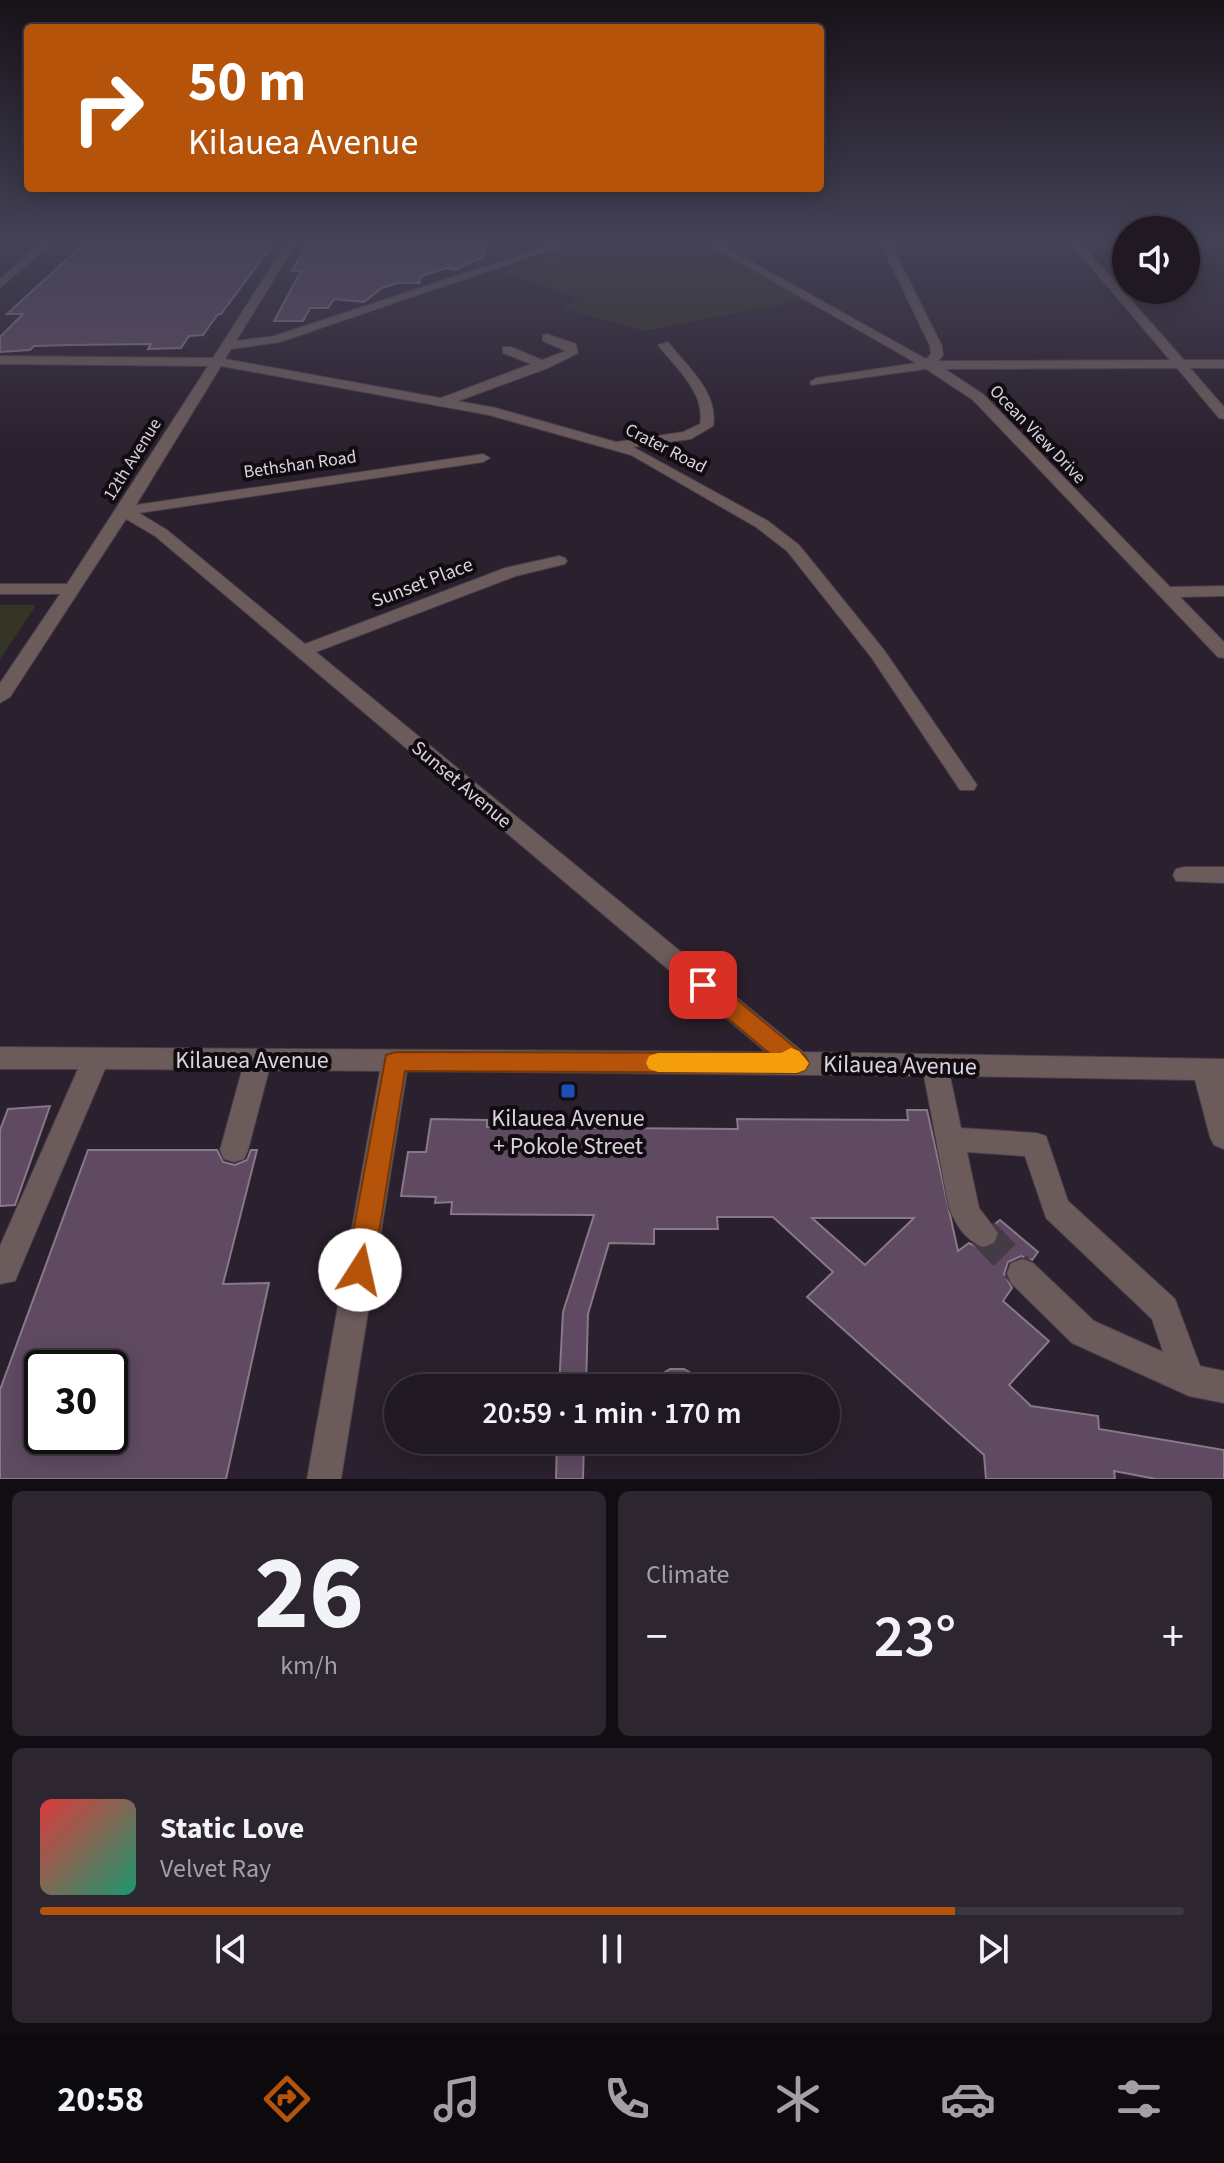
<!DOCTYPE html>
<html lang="en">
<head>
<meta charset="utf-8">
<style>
  :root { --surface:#201822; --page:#2d252f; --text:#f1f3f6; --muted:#a2a0a5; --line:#3d3740; --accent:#b45309 }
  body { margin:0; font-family:"Source Sans 3",sans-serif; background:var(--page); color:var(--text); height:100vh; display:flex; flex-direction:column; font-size:30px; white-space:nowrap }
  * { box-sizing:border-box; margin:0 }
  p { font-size:26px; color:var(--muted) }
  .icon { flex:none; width:44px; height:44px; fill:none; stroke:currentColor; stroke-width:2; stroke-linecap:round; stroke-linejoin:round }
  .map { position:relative; height:1479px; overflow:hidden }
  .details { display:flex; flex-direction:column; gap:12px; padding:12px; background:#120d13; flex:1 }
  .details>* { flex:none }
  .top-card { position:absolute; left:24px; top:24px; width:800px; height:168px; border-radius:8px; box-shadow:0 4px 20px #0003,0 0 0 2px var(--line); background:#b45309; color:#fff; overflow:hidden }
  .fabs { position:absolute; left:1112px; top:216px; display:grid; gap:16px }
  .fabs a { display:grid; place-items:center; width:88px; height:88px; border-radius:50%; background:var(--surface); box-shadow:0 4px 20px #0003,0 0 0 2px var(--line); font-size:40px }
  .speed { position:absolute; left:24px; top:1350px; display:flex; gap:16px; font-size:40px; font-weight:700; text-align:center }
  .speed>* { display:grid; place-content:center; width:104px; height:104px; border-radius:50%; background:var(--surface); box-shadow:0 4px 20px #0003,0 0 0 2px var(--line); line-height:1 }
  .speed .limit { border:4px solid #111; border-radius:12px; background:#fff; color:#111 }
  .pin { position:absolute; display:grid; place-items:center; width:68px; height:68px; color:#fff; margin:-34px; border-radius:16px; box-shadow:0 4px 12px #0006 }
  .me { position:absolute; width:88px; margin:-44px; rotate:10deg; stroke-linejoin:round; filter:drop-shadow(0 0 6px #0008) }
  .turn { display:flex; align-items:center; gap:28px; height:168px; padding:0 32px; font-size:36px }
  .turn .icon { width:104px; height:104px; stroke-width:2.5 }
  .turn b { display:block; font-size:56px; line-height:68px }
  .big { font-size:60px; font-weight:600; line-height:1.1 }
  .details .tile { flex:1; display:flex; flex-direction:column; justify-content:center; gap:12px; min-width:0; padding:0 28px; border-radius:12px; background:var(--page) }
  .details .dial { align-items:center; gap:0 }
  .dial b { font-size:104px; line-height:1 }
  .song { display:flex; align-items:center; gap:24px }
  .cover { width:96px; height:96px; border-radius:12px; background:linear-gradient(135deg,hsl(0 70% 55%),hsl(160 70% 35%)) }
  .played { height:8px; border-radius:4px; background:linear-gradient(90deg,var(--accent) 80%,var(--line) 80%) }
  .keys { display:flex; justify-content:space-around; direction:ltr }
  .heat { display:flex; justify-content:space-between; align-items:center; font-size:44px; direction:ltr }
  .details .tiles { flex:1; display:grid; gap:12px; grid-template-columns:1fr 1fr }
  .tile:last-child { grid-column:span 2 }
  .trip { position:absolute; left:384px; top:1374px; width:456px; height:80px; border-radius:40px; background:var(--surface); box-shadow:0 4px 20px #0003,0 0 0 2px var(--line); font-weight:600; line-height:80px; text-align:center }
  .tabs { display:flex; height:128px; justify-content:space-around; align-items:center; background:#0d0a0e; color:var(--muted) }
  .tabs .icon { width:56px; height:56px }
  .tabs .on { color:var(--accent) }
  .tabs b { font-size:36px; color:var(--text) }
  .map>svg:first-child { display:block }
  .green { fill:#343524 }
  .building { fill:#5f4a62; stroke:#877989; stroke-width:2; fill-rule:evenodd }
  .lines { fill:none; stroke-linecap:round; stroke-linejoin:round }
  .minor-tunnel { stroke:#453b47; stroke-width:31; stroke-dasharray:31 15; stroke-linecap:butt }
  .minor-casing { stroke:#473d49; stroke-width:2 }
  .minor { fill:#6b5b5b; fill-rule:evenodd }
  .route { fill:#b45309; stroke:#753606; stroke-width:2 }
  .slow { fill:#f59e0b }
  .transit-dot { fill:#1a4fb4; stroke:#110c11; stroke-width:3 }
  .labels { text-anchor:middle; stroke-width:8; stroke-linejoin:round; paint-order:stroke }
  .far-street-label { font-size:18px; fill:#dbd3dc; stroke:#110c11 }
  .street-label { font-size:20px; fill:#dbd3dc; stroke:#110c11 }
  .near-street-label { font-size:24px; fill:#dbd3dc; stroke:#110c11 }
  .near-poi-label { font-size:24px; fill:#dbd3dc; stroke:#110c11 }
</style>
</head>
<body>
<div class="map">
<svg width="1224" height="1479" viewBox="0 0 1224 1479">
  <rect width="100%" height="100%" fill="#2b202d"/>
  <path class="green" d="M549 257 581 264 638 265 662 259H734L804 300 644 331 562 308 580 299 504 272Z
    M0 605H36L0 659Z"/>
  <path class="building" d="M88 240H276L221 314H218L203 335 189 336 181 348 148 349 151 344 70 345 34 346 30 350 0 352V337L23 314H7Z
    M319 240H488L482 259H476L456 270 446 268 421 276 419 283H397L382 288 364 302 334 299 328 308H310L303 321H274L301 271H292L308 242Z
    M50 1106 15 1205 0 1206V1130L8 1109Z
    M907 1110H927L958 1251 969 1243 982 1250 995 1246 1001 1234 995 1224 1000 1220 1038 1252 1032 1260 1021 1256 1008 1262 1004 1274 1012 1288 1003 1301 1049 1341 1009 1385 1031 1406 1098 1416 1099 1429 1224 1450V1479H1156L1114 1471 1115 1479H986L984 1455 807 1297 833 1272 773 1217H717L718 1229H654V1244L609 1243 588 1314 586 1388H559L563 1312 594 1215 451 1214 452 1202 435 1203 436 1197 401 1196 408 1152H426L431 1119 487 1120V1127L738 1129 737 1119 908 1120ZM812 1218H914L865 1265Z
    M88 1150H217L223 1162 235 1165 247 1160 251 1150H257L223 1284 269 1283 226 1479H0V1390ZM42 1368H110V1436H42Z
    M670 1369H684L716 1388H639Z
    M557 1440H584L583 1479H556Z"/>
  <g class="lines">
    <path class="minor-tunnel" d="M983 1233 1022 1273"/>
    <g class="minor-casing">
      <path id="minor" d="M44 240H55L0 288V279Z
        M288 240H298L236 341 274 336 566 240H580L280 342 231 349 225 359 441 398 531 364 503 353V347H511L542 360 566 351 543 341V335L547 334 576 344 578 353 548 368 458 401 496 408 616 442 683 432 700 424C706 393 675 367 658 345L668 342C687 366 719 393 713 426L691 439 633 447 768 521 799 545 884 650 977 785 974 790H960L871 657 787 551 756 527 631 455 489 415 221 366 136 505 483 454 490 458 483 462 139 513 167 530 305 644 505 568 559 556 565 558 567 561 565 564 516 576 316 652 803 1052 1224 1059V1149L1214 1145 1210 1137 1195 1080 950 1076 961 1128 1036 1133 1046 1136 1068 1201 1175 1299 1200 1366 1224 1371V1403L1189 1396 1072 1343 1011 1283 1007 1273 1011 1263 1022 1259 1033 1263 1094 1321 1163 1352 1152 1319 1046 1218 1025 1156 967 1152 979 1208 998 1233 994 1243 983 1247C964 1239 957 1226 949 1208L924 1076 407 1071 341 1479H307L380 1071 269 1070 248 1150 244 1159 234 1162 224 1159 220 1150 242 1070 105 1069 15 1281 0 1284V1246L78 1069H0V1047L766 1052 155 536 126 519 10 697 0 703V683L60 594H0V584H67L208 366 0 364V356L213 358Z
        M701 240H713L926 359 931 354 930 346 879 240H889L942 346 943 355 938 361 1170 360 1068 240H1078L1184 360H1224V368H1190L1224 407V419L1219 418 1177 368 945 369 983 394 1170 587 1224 586V596L1180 597 1224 642V658L1218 657 973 400 926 369 811 385 810 382 816 378 916 363Z
        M1184 867H1224V883L1176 881 1173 875 1176 869Z"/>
    </g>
    <use href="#minor" class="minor"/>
  </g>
  <linearGradient id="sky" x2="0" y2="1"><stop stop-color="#181219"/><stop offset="0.54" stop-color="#444257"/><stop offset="1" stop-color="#444257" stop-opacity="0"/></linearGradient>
  <rect width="1224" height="447" fill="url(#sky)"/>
  <path class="route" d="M703 976 711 978 805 1056 809 1063 805 1070 797 1073 405 1071 373 1270 369 1279 360 1283 350 1279 346 1270 386 1055 395 1052 769 1053 695 991 691 985 695 978Z"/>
  <path class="slow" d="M791 1048 799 1051 809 1063 805 1070 797 1073 658 1072 649 1069 646 1063 649 1056 658 1053H781Z"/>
  <rect class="transit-dot" x="560" y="1083" width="16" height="16" rx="4"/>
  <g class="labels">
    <g class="far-street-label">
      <text transform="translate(1038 434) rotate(46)" y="6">Ocean View Drive</text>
      <text transform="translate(666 448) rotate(27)" y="6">Crater Road</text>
      <text transform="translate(132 459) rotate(-58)" y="6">12th Avenue</text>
      <text transform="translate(300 464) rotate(-8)" y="6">Bethshan Road</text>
    </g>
    <g class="street-label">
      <text transform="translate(422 582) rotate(-21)" y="7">Sunset Place</text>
      <text transform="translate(462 784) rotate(40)" y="7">Sunset Avenue</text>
    </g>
    <g class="near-street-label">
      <text x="252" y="1068">Kilauea Avenue</text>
      <text transform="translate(900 1065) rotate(1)" y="8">Kilauea Avenue</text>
    </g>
    <g class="near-poi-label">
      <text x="568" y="1126">Kilauea Avenue<tspan x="568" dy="28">+ Pokole Street</tspan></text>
    </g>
  </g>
</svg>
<div class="fabs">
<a><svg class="icon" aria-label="sound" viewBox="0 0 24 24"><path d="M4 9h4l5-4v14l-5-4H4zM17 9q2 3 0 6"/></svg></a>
</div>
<div class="speed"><div class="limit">30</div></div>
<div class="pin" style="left:703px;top:985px;background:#d93025"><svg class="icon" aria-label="arrive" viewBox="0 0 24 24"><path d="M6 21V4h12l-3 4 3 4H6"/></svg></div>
<svg class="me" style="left:360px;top:1270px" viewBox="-20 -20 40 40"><circle r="19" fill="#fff"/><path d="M0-13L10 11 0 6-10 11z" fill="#b45309"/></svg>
<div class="trip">20:59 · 1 min · 170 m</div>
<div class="top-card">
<div class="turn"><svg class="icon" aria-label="right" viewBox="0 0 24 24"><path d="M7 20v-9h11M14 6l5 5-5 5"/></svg><div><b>50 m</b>Kilauea Avenue</div></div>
</div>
</div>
<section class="details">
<div class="tiles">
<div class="tile dial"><b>26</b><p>km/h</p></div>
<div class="tile"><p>Climate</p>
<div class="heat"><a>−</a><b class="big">23°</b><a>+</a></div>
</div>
<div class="tile">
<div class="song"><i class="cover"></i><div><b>Static Love</b><p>Velvet Ray</p></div></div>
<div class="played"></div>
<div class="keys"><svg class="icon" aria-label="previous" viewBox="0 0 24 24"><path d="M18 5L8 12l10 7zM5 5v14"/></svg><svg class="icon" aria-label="pause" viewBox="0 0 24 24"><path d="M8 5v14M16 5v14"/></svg><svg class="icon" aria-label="next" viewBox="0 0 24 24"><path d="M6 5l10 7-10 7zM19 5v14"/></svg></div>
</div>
</div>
</section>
<nav class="tabs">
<b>20:58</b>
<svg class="icon on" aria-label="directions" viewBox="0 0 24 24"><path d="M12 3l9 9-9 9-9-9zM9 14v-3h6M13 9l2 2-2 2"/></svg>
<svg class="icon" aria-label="music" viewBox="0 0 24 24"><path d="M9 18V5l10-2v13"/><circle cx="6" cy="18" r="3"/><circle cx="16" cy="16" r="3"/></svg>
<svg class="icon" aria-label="phone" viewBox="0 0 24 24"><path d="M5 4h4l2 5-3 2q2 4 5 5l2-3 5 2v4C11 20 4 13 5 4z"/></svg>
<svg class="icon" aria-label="climate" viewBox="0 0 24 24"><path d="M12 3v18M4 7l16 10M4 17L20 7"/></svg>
<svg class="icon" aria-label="car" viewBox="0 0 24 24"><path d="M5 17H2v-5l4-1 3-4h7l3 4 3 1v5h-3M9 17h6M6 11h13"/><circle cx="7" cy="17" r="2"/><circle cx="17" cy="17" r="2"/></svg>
<svg class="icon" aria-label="filters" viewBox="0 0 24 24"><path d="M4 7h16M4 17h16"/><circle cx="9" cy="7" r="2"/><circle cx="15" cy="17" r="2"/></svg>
</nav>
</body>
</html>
